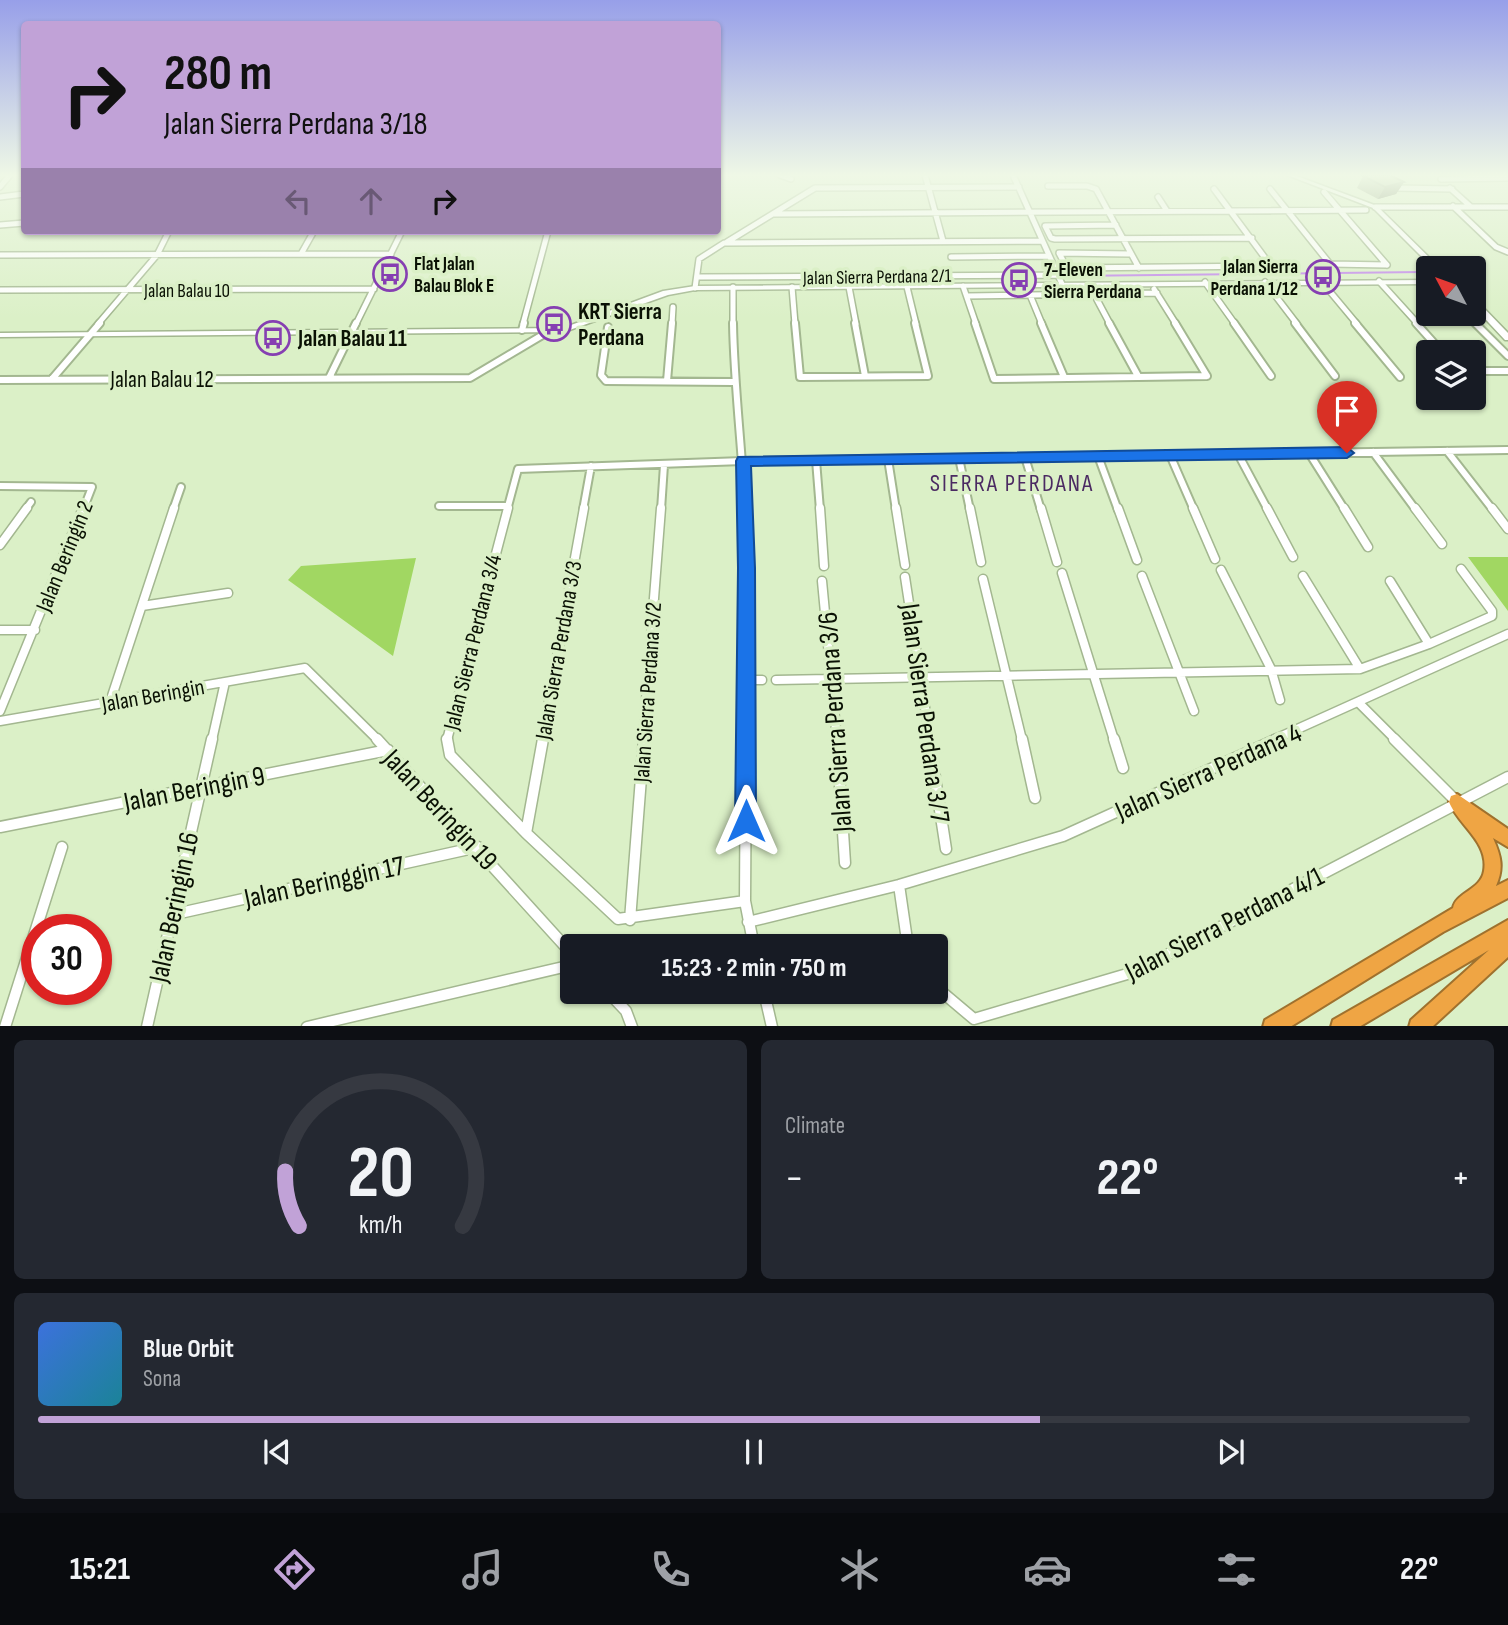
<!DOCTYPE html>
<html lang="en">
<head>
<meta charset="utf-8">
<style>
  :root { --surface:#171b24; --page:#242831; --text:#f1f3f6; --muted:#9ea1a6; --line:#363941; --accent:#c1a2d7 }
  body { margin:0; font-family:"Sofia Sans Condensed",sans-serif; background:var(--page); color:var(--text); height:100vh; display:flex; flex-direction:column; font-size:26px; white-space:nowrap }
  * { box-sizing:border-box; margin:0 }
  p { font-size:23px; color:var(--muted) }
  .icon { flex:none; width:38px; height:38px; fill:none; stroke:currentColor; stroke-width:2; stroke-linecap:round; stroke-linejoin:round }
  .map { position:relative; height:1026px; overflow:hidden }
  .panel { display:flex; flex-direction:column; gap:14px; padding:14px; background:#0d0f14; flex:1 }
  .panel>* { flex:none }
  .guide { position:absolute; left:21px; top:21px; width:700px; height:214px; border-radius:7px; box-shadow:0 2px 5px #0004; background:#c1a2d7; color:#111; overflow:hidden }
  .needle { width:46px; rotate:311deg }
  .controls { position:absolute; left:1416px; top:256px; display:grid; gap:14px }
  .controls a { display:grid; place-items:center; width:70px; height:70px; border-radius:7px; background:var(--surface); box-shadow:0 2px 5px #0004; font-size:35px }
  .speed { position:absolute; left:21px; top:914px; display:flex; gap:14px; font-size:35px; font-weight:700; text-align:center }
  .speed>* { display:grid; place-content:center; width:91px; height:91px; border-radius:50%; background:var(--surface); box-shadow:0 2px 5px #0004; line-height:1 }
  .speed .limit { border:10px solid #d22; background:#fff; color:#111 }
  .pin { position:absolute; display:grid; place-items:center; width:60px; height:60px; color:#fff; margin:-72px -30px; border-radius:50% 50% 50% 0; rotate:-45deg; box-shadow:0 0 7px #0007 }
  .pin .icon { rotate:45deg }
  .me { position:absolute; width:77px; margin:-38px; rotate:0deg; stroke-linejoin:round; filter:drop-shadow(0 0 5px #0008) }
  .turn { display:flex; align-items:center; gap:24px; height:147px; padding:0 28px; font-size:32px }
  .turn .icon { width:91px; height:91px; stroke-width:2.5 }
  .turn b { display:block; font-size:49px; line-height:60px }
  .lanes { display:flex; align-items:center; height:66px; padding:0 28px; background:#0003; justify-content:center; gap:35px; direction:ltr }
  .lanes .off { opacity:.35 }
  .big { font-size:52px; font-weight:700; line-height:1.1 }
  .panel .widget { flex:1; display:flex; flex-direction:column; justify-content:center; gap:10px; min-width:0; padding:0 24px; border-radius:10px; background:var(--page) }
  .panel .dial { align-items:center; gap:0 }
  .dial svg { height:182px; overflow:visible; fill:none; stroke:var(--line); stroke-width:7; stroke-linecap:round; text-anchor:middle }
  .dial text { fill:var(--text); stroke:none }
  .song { display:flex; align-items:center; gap:21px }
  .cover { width:84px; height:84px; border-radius:10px; background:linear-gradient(135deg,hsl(220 70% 55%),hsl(190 70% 35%)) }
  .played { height:7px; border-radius:4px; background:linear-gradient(90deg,var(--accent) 70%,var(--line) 70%) }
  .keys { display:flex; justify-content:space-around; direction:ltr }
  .heat { display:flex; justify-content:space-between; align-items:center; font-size:38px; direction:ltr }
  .panel .tiles { flex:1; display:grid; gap:14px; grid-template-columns:1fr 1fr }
  .widget:last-child { grid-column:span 2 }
  .trip { position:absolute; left:560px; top:934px; width:388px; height:70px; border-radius:7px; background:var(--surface); box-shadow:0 2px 5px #0004; font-weight:700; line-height:70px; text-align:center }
  .dock { display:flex; height:112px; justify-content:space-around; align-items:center; background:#090b0e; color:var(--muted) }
  .dock .icon { width:49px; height:49px }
  .dock .active { color:var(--accent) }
  .dock b { font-size:32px; color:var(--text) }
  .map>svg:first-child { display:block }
  .green { fill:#a1d762 }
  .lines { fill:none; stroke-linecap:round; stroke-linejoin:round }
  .stream { stroke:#bf80eb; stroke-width:2 }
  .street-far3-casing { stroke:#a3b790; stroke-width:8 }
  .street-far2-casing { stroke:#a3b790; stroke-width:10 }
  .street-far1-casing { stroke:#a3b790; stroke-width:11 }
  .street-casing { stroke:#a3b790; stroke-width:13 }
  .secondary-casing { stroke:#a3b790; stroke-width:3 }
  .highway-casing { stroke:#9f712e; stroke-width:4 }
  .street-far3 { stroke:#fff; stroke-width:5 }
  .street-far2 { stroke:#fff; stroke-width:6 }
  .street-far1 { stroke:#fff; stroke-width:8 }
  .street { stroke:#fff; stroke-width:10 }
  .secondary { fill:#fff; fill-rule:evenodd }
  .highway { fill:#efa544; fill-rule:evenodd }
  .wall { fill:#8ea07e }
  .shaded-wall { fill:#748266 }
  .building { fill:#a5ba92; stroke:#748266; stroke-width:2 }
  .route { fill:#1a73e8; stroke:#114b97; stroke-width:2 }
  .labels { text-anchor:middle; stroke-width:7; stroke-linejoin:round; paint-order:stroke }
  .far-poi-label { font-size:19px; font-weight:bold; fill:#0a1104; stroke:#dbf0c7; text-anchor:start }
  .far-street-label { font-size:19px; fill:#0a1104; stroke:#dbf0c7 }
  .poi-label { font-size:23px; font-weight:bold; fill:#0a1104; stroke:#dbf0c7; text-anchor:start }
  .street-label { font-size:23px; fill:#0a1104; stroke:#dbf0c7 }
  .neighbourhood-label { font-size:24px; letter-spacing:2px; fill:#4b2a62; stroke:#dbf0c7 }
  .near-street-label { font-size:28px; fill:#0a1104; stroke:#dbf0c7 }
</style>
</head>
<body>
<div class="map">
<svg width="1508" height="1027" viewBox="0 0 1508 1027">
  <rect width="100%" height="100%" fill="#dbf0c7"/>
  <path class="green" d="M1468 557H1508V611Z
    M416 558 393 656 288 580 301 566Z"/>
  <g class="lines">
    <path class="stream" d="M1067 276 1422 272"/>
    <g class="street-far3-casing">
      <path id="street-far3" d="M780 175 791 179
        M925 175 943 241
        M1013 175 1062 284
        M1441 179 1508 178
        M1048 186H1087L1096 189 1139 268
        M0 187 10 175
        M1397 188 1452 189
        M1450 188 1470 206
        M1270 189 1330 264 1387 265
        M1324 192 1387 265
        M0 197 24 194
        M1158 197 1167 211
        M1453 206 1496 247 1508 252
        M1375 207H1508
        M773 214 1366 210
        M0 225 24 223
        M1116 225 1045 226 1051 238 1055 239 1252 238
        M727 242 815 188 1019 187
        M301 254 314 231
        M1131 254 1059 253 1067 268 1271 266 1214 189
        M0 255 391 254
        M951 257 1049 256
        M697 277 1058 275
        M1379 281 1418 324
        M1205 282 1235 324
        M1265 282 1297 324
        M1322 282 1357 324
        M963 286 976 324
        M733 287V324
        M792 287 795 324
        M849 287 856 324
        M907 287 916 324
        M695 288 699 259 724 243 1042 241
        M1154 289 1176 324
        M0 290 374 289
        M1094 294 1110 324
        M1030 295 1042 324
        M967 296 1157 293
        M1465 313 1476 324
        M98 324 157 255 169 231
        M356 324 402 231
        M523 324 548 231
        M672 324 673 307"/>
    </g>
    <g class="street-far2-casing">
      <path id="street-far2" d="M733 323C734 385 742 447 745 510
        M795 323 800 377 928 376 915 323
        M855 323 865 376
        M975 323 994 379 1207 376
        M1041 323 1064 377
        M1109 323 1138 376
        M1175 323 1207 376
        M1234 323 1271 376
        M1295 323 1335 376
        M1355 323 1400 377
        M1416 323 1442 352
        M1475 323 1508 356
        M608 327 601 375 606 381 734 382
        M522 330 524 323
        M1474 371H1508
        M329 378 356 323
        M52 379 100 323
        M0 380 470 378 551 330
        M667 381 672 323
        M1447 451 1493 510
        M1373 452 1416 510
        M1309 453 1345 510
        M1238 454 1268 510
        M1170 455 1194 510
        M1098 456 1118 510
        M1025 457 1041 510
        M959 458 970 510
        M888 459 896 510
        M816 460 820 510
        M0 486 92 487 83 510
        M439 506H506
        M25 510 31 502
        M173 510 181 487
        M507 510 518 469 743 461 1508 450
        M583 510 591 466
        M661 510 664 465"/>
    </g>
    <g class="street-far1-casing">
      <path id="street-far1" d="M745 508 746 740
        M820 508 824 566
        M896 508 905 565
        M970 508 981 562
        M1041 508 1057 562
        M1118 508 1137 560
        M1193 508 1215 559
        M1267 508 1293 557
        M1344 508 1368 547
        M1415 508 1442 544
        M1492 508 1508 529
        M0 545 27 508
        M1221 570 1271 669 1280 700
        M1062 573 1114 740
        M1142 576 1194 711
        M1303 576 1360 669
        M905 577 930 740
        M983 579 1022 740
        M822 581 837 740
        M1390 581 1429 644
        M142 606 228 593
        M0 630H35
        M746 680H762
        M776 680 1360 669 1429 644 1492 616V611L1461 569
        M110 702 174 508
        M1358 702 1396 740
        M0 711 83 508
        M0 721 305 668 378 740
        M212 740 225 682
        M447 740 508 508
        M542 740 584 508
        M643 740 661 508
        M1273 740 1508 634"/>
    </g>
    <g class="street-casing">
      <path id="street" d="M377 739 572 954
        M447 739 450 755 526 833 618 919 745 901
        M746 739 745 901 754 947
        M837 739 845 863
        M929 739 946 849
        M1022 739 1035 798
        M1114 739 1123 768
        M1394 739 1456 801
        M0 827 388 750
        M526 833 543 739
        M899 885 908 947
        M171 915 478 847
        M630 920 644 739
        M748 922 899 885 1063 836 1277 739
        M936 987 974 1019 1134 972 1508 777
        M608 992 626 1011 632 1027
        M764 992 772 1027
        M5 1027 62 847
        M147 1027 212 739
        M307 1027 572 965"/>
    </g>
    <g class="secondary-casing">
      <path id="secondary" d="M1287 175H1294L1377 206 1440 268H1433L1373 208Z
        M1428 280V284L695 290 668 295 564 332 0 337V333L563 328 663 291 695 286Z
        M1474 301H1477L1508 333V340H1505L1474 307Z"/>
    </g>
    <g class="highway-casing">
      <path id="highway" d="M1457 794 1508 829V847L1493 838C1501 856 1504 868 1496 886L1508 880V898L1443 932 1290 1027H1263L1265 1020 1453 908C1456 892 1481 890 1484 871 1489 842 1459 826 1449 802L1451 796Z
        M1508 920V957L1432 1027H1409L1411 1020 1489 950 1359 1027H1331L1333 1020Z"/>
    </g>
    <use href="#street-far3" class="street-far3"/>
    <use href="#street-far2" class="street-far2"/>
    <use href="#street-far1" class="street-far1"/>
    <use href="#street" class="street"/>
    <use href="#secondary" class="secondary"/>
    <use href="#highway" class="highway"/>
  </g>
  <path class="wall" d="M1363 176 1404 182 1396 194 1378 199 1357 188Z"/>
  <path class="shaded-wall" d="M1404 182 1396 194 1378 199 1385 187Z"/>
  <path class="building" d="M1368 175H1390L1404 182 1385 187 1363 176Z"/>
  <linearGradient id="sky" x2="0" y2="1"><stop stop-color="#979fe9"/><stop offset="0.55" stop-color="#eff8e6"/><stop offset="1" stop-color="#eff8e6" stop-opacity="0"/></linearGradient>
  <rect width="1508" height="318" fill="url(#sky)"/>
  <path class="route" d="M1347 447 1354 453 1347 458 751 466 755 568 756 821 753 829 746 832 738 829 735 821 738 568 736 461 738 457Z"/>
  <defs>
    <g id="bus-ring" transform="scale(1.75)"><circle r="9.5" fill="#dbf0c7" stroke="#863fb2" stroke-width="1.5"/><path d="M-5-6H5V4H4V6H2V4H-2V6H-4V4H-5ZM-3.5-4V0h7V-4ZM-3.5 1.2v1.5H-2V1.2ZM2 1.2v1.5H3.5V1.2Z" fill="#863fb2"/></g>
  </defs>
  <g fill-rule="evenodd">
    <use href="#bus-ring" x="390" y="274"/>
    <use href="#bus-ring" x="1323" y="277"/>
    <use href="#bus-ring" x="1019" y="280"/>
    <use href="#bus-ring" x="554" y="324"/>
    <use href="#bus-ring" x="273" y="338"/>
  </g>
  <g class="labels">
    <g class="far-poi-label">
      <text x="414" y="270">Flat Jalan<tspan x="414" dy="22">Balau Blok E</tspan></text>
      <text x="1298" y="273" text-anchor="end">Jalan Sierra<tspan x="1298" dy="22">Perdana 1/12</tspan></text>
      <text x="1044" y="276">7-Eleven<tspan x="1044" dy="22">Sierra Perdana</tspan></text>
    </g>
    <g class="far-street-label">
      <text transform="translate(877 276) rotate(-1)" y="7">Jalan Sierra Perdana 2/1</text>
      <text x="187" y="297">Jalan Balau 10</text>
    </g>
    <g class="poi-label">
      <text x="578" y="319">KRT Sierra<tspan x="578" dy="26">Perdana</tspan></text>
      <text x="298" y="346">Jalan Balau 11</text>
    </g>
    <g class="street-label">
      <text x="162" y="387">Jalan Balau 12</text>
      <text transform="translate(64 556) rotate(-68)" y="8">Jalan Beringin 2</text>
      <text transform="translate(472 642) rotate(-76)" y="8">Jalan Sierra Perdana 3/4</text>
      <text transform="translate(558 650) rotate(-80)" y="8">Jalan Sierra Perdana 3/3</text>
      <text transform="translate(647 692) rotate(-86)" y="8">Jalan Sierra Perdana 3/2</text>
      <text transform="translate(153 695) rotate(-10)" y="8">Jalan Beringin</text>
    </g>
    <g class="neighbourhood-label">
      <text x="1012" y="491">SIERRA PERDANA</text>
    </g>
    <g class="near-street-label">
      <text transform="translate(926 713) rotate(82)" y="10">Jalan Sierra Perdana 3/7</text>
      <text transform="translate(834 722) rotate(-94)" y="10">Jalan Sierra Perdana 3/6</text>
      <text transform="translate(1208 771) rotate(-24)" y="10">Jalan Sierra Perdana 4</text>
      <text transform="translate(194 788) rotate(-11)" y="10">Jalan Beringin 9</text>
      <text transform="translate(441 809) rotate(47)" y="10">Jalan Beringin 19</text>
      <text transform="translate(324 881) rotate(-12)" y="10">Jalan Beringgin 17</text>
      <text transform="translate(173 907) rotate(-78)" y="10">Jalan Beringin 16</text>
      <text transform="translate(1224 923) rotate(-27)" y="10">Jalan Sierra Perdana 4/1</text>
    </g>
  </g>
</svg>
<div class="controls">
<a><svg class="needle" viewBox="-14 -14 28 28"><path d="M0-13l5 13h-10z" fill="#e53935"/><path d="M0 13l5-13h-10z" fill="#9ea1a6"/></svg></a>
<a><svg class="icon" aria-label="layers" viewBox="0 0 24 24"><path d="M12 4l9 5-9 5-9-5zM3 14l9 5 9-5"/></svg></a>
</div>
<div class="speed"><div class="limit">30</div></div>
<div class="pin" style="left:1347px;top:453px;background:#d93025"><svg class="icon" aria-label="arrive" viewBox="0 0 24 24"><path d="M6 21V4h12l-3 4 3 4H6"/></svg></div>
<svg class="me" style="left:746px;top:821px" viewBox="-20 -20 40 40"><path d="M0-17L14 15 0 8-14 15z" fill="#1a73e8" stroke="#fff" stroke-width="4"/></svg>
<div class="trip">15:23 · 2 min · 750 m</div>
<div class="guide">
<div class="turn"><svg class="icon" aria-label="right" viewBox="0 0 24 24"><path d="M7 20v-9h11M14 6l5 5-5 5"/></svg><div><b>280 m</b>Jalan Sierra Perdana 3/18</div></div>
<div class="lanes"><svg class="icon off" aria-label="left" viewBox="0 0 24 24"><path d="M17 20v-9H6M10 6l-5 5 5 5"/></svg><svg class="icon off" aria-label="ahead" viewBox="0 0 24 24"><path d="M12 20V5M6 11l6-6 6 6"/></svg><svg class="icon" aria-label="right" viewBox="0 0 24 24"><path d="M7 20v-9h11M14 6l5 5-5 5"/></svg></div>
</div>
</div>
<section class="panel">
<div class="tiles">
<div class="widget dial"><svg viewBox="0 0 100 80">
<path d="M14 69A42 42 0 1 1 86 69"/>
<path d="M14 69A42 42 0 0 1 8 45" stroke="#c1a2d7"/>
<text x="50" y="56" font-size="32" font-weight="700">20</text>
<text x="50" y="72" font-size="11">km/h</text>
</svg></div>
<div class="widget"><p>Climate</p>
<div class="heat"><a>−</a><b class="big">22°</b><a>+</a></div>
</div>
<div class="widget">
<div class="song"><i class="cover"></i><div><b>Blue Orbit</b><p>Sona</p></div></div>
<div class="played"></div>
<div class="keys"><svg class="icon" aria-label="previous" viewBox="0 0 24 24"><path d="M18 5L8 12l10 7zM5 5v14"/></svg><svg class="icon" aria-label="pause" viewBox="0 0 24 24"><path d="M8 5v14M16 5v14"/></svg><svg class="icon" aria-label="next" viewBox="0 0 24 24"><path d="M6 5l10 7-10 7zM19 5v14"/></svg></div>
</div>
</div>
</section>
<nav class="dock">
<b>15:21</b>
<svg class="icon active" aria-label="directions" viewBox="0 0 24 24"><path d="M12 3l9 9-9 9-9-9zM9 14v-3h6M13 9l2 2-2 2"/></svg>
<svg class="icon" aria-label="music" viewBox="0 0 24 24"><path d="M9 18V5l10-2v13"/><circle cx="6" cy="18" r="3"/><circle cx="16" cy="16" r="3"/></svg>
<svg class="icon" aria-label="phone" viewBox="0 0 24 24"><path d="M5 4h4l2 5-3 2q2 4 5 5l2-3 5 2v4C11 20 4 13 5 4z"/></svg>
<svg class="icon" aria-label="climate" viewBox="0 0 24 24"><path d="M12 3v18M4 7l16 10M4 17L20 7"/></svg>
<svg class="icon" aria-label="car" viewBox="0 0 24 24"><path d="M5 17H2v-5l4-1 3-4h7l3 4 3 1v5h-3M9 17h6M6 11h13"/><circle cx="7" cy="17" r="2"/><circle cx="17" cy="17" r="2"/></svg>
<svg class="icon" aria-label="filters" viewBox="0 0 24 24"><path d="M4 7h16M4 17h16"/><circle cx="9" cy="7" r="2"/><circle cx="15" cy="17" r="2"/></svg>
<b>22°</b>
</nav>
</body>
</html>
